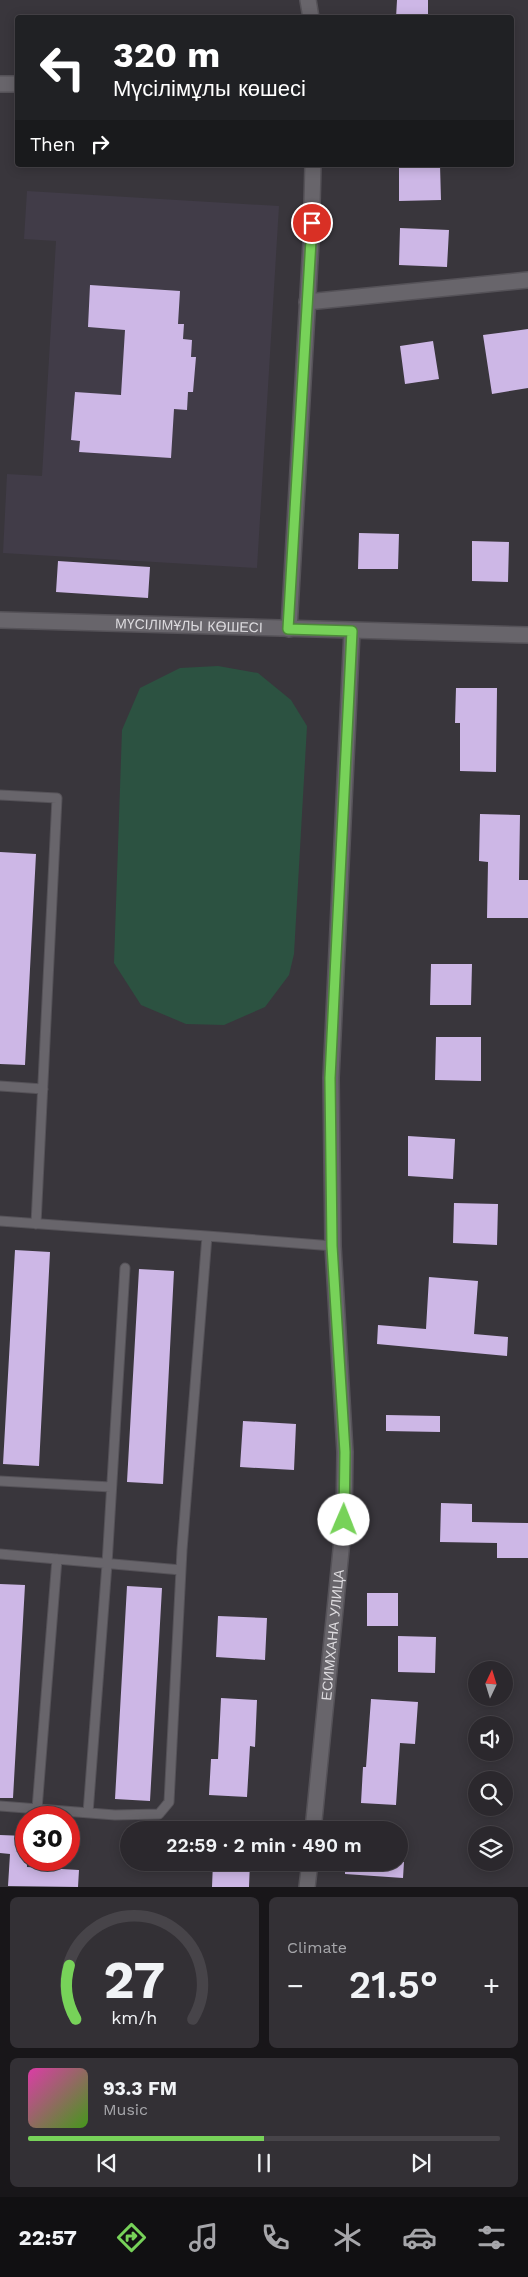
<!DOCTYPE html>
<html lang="en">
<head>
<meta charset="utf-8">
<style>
  :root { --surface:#2b282d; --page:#333035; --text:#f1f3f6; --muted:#a6a6aa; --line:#474449; --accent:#77d259 }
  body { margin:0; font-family:"Work Sans",sans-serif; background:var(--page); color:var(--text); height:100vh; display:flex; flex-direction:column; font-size:19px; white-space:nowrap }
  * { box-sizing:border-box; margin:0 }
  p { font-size:16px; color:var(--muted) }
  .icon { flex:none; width:28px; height:28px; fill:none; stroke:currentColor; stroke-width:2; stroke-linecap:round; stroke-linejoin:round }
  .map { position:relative; height:1887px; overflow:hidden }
  .side { display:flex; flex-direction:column; gap:10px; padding:10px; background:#181619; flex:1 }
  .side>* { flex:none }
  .guide { position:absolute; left:15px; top:15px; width:499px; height:152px; border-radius:5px; box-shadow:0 2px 12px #0003,0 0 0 1px var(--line); background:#202124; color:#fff; overflow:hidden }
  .needle { width:32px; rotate:4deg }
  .fabs { position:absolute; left:468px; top:1661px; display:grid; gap:10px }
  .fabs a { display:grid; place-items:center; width:45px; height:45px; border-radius:50%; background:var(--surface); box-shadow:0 2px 12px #0003,0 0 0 1px var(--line); font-size:25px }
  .speed { position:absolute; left:15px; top:1806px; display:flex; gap:10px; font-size:25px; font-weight:700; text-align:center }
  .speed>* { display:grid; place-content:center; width:65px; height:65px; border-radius:50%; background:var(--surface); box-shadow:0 2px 12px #0003,0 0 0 1px var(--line); line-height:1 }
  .speed .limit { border:8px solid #d22; background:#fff; color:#111 }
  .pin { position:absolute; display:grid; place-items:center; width:42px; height:42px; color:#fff; margin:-21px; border:2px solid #fff; border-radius:50%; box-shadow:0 1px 5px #0007 }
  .me { position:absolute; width:55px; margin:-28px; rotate:1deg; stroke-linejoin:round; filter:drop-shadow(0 0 4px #0008) }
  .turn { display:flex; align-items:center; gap:18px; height:105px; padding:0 15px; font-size:22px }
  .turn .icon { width:65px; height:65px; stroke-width:2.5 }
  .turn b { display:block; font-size:35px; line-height:42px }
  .then { display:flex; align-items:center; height:48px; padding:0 15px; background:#0003; gap:10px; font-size:19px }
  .big { font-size:38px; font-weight:600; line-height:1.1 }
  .side .tile { flex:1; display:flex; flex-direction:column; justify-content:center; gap:8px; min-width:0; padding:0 18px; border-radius:8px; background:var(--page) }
  .side .dial { align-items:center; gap:0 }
  .dial svg { height:130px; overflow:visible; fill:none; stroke:var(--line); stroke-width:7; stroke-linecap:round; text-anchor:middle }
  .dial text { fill:var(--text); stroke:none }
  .song { display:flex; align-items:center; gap:15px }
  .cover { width:60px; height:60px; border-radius:8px; background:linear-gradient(135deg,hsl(320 70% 55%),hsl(100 70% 35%)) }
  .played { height:5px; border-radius:2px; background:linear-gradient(90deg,var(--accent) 50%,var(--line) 50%) }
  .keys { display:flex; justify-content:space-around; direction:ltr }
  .heat { display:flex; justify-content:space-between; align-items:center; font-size:28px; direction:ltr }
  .side .tiles { flex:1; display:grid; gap:10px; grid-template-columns:1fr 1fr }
  .tile:last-child { grid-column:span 2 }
  .trip { position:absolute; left:120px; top:1821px; width:288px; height:50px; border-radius:25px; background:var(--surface); box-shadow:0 2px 12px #0003,0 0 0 1px var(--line); font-weight:600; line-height:50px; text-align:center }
  .tabs { display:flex; height:80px; justify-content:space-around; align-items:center; background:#111012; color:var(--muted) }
  .tabs .icon { width:35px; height:35px }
  .tabs .selected { color:var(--accent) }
  .tabs b { font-size:22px; color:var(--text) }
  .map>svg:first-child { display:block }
  .built { fill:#413c48 }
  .green { fill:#2c5241 }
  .building { fill:#cdb7e6 }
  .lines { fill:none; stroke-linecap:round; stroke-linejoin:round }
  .lane-casing { stroke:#555258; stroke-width:11 }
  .street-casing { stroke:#555258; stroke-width:18 }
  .lane { stroke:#68656b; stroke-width:9 }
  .street { stroke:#68656b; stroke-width:15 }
  .route-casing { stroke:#4d883a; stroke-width:12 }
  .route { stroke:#77d259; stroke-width:9 }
  .labels { text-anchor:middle; stroke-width:5; stroke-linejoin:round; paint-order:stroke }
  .street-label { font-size:14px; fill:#dddbdf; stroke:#1f1e21 }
</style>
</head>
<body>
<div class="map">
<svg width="528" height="1887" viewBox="0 0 528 1887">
  <rect width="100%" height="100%" fill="#39363c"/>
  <path class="built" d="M27 191 279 206 257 568 3 553 7 474 42 476 56 241 24 239Z"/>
  <path class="green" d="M218 666 258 673 291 700 307 726 294 954 289 975 265 1007 224 1025 186 1024 141 1005 114 963 122 730 140 688 180 668Z"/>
  <path class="building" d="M397 0H428V18H396Z
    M399 165H440L441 200 399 201Z
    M400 228 449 230 447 267 399 265Z
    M90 285 180 291 178 324H184L183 339 192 340 191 357H196L193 392H188L187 410 174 409 171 458 79 452 80 441 71 440 75 392 121 395 125 330 88 327Z
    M528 329V388L492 394 483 335Z
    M433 341 439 379 405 384 400 346Z
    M359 533 399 534 398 569H358Z
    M472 541 509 542 508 582 472 581Z
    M58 561 150 567 148 598 56 592Z
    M456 688H497L496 772 460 771V723H455Z
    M480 814 520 815 519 880H528V918H487L488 862 479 861Z
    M0 852 36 854 25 1065 0 1064Z
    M431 964H472L471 1005H430Z
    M436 1037H481V1081L435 1080Z
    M408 1136 455 1139 453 1179 408 1176Z
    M454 1203 498 1204 497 1245 453 1243Z
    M15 1250 50 1252 39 1466 3 1464Z
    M139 1269 174 1271 163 1484 127 1482Z
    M429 1277 478 1281 474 1334 508 1337 507 1356 377 1344 378 1325 426 1329Z
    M386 1415 440 1416V1432L386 1431Z
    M243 1421 296 1424 294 1470 240 1467Z
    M441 1503 472 1504V1522L528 1523V1558H497V1543L440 1542Z
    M0 1584 25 1585 13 1798H0Z
    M127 1586 162 1588 150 1801 115 1799Z
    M367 1593H398V1626H367Z
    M218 1616 267 1618 265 1660 216 1657Z
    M398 1636 436 1637 435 1673 398 1672Z
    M221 1698 257 1700 255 1747 250 1746 247 1797 209 1795 211 1759H218Z
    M371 1699 418 1702 415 1744 400 1743 396 1805 361 1803 363 1767H366Z
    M0 1835 26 1836 27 1867 79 1870 78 1887 8 1886 10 1854 0 1853Z
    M213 1862H250L249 1887H212Z
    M345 1862H404L403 1878 345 1874Z"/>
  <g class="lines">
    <g class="lane-casing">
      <path id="lane" d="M0 795 57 798 36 1224
        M0 1086 43 1089
        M0 1221 207 1236
        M0 1481 111 1487
        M0 1554 181 1570
        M0 1806 115 1815 159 1814 169 1802 182 1550 207 1236 333 1246
        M37 1809 57 1559
        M88 1813 107 1564 125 1268"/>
    </g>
    <g class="street-casing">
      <g id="street">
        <path d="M308 0 311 18"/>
        <path d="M0 84H18"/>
        <path d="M307 302 528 280"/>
        <path id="s1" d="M0 620 528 635"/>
        <path d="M289 629 311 242 313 165"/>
        <path id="s2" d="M313 1830 344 1520 345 1452 333 1246 331 1078 352 631"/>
        <path d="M307 1887 310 1862"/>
      </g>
    </g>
    <use href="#lane" class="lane"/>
    <use href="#street" class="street"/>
  </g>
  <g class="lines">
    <g class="route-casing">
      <path id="route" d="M312 223 288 629 352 631 330 1078 332 1246 345 1452 344 1520"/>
    </g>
    <use href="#route" class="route"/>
  </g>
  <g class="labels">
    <g class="street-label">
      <text dy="5" stroke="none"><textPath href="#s1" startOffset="189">МҮСІЛІМҰЛЫ КӨШЕСІ</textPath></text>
      <text dy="5" stroke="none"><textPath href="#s2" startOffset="196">ЕСИМХАНА УЛИЦА</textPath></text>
    </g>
  </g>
</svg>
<div class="fabs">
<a><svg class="needle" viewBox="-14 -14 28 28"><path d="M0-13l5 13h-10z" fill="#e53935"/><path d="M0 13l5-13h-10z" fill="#a6a6aa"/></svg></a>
<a><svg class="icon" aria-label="sound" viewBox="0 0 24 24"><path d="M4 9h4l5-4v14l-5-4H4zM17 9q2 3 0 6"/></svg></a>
<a><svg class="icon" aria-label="search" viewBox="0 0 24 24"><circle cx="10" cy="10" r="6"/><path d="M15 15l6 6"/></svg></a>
<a><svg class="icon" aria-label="layers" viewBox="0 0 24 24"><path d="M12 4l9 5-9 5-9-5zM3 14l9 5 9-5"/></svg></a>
</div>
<div class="speed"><div class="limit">30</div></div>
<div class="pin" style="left:312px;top:223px;background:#d93025"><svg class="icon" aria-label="arrive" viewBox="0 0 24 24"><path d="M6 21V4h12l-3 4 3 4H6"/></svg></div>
<svg class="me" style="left:344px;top:1520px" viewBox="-20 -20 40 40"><circle r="19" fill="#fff"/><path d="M0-13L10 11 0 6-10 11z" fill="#77d259"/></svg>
<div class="trip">22:59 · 2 min · 490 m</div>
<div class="guide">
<div class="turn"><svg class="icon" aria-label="left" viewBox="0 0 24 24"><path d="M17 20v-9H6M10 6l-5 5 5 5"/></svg><div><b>320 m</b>Мүсілімұлы көшесі</div></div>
<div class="then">Then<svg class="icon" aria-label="right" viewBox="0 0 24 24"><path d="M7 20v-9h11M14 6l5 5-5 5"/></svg></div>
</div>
</div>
<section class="side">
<div class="tiles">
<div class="tile dial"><svg viewBox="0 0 100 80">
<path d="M14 69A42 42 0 1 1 86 69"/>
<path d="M14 69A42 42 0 0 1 10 36" stroke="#77d259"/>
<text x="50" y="56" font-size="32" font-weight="700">27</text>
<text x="50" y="72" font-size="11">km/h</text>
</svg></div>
<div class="tile"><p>Climate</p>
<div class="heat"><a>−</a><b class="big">21.5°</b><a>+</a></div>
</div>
<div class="tile">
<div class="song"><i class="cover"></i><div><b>93.3 FM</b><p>Music</p></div></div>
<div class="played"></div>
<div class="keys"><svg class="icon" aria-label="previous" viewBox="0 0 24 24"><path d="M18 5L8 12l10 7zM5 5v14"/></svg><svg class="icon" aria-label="pause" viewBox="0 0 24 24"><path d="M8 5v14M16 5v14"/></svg><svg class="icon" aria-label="next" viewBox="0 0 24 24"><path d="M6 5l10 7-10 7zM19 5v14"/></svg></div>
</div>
</div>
</section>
<nav class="tabs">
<b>22:57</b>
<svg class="icon selected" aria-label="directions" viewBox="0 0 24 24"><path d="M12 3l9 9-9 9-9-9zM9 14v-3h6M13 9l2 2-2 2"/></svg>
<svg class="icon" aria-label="music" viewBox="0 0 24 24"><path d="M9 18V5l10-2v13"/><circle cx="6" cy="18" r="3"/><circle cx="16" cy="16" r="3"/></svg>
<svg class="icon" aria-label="phone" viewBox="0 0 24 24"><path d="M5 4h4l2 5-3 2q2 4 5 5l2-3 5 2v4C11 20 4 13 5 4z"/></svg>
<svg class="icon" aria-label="climate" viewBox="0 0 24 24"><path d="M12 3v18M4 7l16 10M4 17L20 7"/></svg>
<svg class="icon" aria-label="car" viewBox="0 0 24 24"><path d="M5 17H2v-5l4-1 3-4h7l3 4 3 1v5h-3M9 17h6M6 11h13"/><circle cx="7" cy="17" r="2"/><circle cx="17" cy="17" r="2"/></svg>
<svg class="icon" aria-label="filters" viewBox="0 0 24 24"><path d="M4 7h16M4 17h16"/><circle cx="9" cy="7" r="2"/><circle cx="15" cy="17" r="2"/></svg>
</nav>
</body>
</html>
